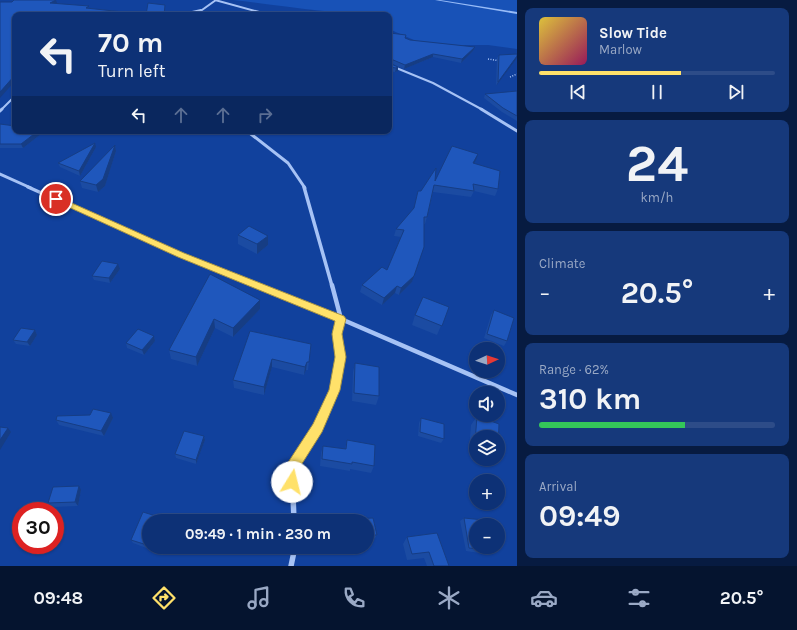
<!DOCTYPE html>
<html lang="en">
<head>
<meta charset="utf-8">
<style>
  :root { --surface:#0d3176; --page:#16397b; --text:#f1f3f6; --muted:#9aa9c5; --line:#2d4c88; --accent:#ffe16a }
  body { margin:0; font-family:Karla,sans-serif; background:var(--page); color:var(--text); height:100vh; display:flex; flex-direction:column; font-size:15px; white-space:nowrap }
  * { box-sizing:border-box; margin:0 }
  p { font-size:13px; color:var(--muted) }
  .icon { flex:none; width:22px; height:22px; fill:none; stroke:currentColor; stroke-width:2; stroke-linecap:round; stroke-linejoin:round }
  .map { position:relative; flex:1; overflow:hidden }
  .drawer { display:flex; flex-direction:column; gap:8px; padding:8px; background:#071b41; width:280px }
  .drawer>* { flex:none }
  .banner { position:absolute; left:12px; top:12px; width:380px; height:122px; border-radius:8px; box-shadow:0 1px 3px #0004,0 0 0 1px var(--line); background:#0d3176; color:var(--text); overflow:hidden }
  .needle { width:26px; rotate:87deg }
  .buttons { position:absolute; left:469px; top:342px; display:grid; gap:8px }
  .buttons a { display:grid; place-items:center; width:36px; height:36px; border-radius:50%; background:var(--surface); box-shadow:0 1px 3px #0004,0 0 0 1px var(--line); font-size:20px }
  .speed { position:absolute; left:12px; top:502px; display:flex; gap:8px; font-size:20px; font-weight:700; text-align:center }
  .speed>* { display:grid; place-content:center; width:52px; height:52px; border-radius:50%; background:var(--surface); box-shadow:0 1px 3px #0004,0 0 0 1px var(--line); line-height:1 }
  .speed .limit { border:6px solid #d22; background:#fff; color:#111 }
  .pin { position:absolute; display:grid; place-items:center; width:34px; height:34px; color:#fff; margin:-17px; border:2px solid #fff; border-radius:50%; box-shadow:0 1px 4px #0007 }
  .me { position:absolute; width:44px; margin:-22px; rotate:9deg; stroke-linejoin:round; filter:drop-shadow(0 0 3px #0008) }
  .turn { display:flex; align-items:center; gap:14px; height:84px; padding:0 20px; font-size:18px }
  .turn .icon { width:52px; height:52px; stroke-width:2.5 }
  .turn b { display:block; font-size:28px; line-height:34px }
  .lanes { display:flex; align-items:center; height:38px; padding:0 20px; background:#0003; justify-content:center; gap:20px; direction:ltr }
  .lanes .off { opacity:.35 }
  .big { font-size:30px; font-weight:700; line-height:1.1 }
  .drawer .tile { flex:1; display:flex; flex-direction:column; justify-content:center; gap:6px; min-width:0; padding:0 14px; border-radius:8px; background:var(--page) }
  .drawer .dial { align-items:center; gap:0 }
  .dial b { font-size:52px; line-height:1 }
  .song { display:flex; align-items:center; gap:12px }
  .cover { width:48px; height:48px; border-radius:6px; background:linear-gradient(135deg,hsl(50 70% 55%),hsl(330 70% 35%)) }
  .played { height:4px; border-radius:2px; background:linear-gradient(90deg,var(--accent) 60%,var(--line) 60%) }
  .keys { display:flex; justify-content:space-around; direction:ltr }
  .heat { display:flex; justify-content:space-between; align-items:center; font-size:22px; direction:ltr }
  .charge { height:6px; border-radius:3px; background:linear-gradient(90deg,#34c759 62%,var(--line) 0) }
  .trip { position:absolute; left:142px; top:514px; width:232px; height:40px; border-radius:20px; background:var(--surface); box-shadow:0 1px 3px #0004,0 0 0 1px var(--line); font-weight:700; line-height:40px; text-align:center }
  .menu { display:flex; height:64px; justify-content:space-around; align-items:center; background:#05142f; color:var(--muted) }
  .menu .icon { width:28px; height:28px }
  .menu .on { color:var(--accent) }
  .menu b { font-size:18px; color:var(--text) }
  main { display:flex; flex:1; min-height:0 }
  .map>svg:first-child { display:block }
  .green { fill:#1852b7 }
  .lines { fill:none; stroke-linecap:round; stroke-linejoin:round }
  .stream { fill:#98bcf8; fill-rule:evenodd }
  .path { stroke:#a6c2f5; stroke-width:1.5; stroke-dasharray:1 1.5; stroke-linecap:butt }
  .street-far4 { stroke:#a6c2f5; stroke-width:2 }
  .street-far3 { stroke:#a6c2f5; stroke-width:3 }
  .street-far2 { stroke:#a6c2f5; stroke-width:3.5 }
  .street-far1 { stroke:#a6c2f5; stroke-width:4.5 }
  .street { stroke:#a6c2f5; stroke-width:5.5 }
  .wall { fill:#1b4ba2 }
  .shaded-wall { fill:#163d84 }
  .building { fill:#1f57bc; stroke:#163d84 }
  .route { fill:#ffe16a; stroke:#a69245 }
</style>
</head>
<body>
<main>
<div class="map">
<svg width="517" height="566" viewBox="0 0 517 566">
  <rect width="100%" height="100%" fill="#11419d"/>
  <path class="green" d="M233 0H517V49L488 45H446L416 41 389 29V15C337 15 285 6 233 0Z"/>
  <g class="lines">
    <path class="stream" d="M435 0H440L517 12V14Z"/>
    <path class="path" d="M488 59 501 61
      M510 77 517 74"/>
    <path class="street-far4" d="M215 0 270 15
      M179 15 201 10
      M195 15 216 0
      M389 65 433 83 483 110
      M1 110 15 96"/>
    <path class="street-far3" d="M481 109 517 131
      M0 111 2 109
      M247 131 288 163 305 188
      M0 174 31 188"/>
    <path class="street-far2" d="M28 187 181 255 258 286
      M304 187 332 286"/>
    <path class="street-far1" d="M255 285 341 319 517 395
      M325 410 334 390 341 357 337 334 341 319 332 285"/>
    <path class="street" d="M294 521 292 469 317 428 326 409
      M291 566 295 547"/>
  </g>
  <path class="wall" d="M389 27 390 33 410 40 475 47 473 51 461 63 433 57 404 69 390 63H389Z
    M517 54 496 86 497 58 499 55Z
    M389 63 398 67V71L395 72 389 71Z
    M517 91V121L502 112 484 98 485 94Z
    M0 124 15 131H40L41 134 23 148H0Z
    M115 145 116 151 105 186 98 192 82 188 80 181Z
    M96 147 80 176 60 167 58 163Z
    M476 160 474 163 498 189 495 196 474 191 471 197 433 192 427 217 425 224H424L412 282 399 295 395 293 382 305 360 292 362 285 387 270 401 237 394 236 396 229 414 209 418 191H421L435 181Z
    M238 235 268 236V245L257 254 238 244Z
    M120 269 110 283 94 280 92 276Z
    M210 274 260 309 233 337 215 328 197 366 171 359 169 350Z
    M449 307 437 335 412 325 415 315Z
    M494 310 507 341 504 346 484 338 491 315Z
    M35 330 37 335 30 346 16 344 13 340Z
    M250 331 311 344 308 370H306L304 375 272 367 264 395 234 388 233 380Z
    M154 336 155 341 144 355 127 348 126 343Z
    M355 363 379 396 376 405 352 401 353 372Z
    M477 416 476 437V453L469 450 471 425Z
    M113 418 104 436 59 425 56 420Z
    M421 418 444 439 441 443 418 436 419 423Z
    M204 436 205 440 196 464 176 458 175 454Z
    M347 440 374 466 371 473 350 469V471L320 466 321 453 323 446 345 449Z
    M81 490 78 506 52 507 48 503Z
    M373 518 377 535 375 538H367V521H352L353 519Z
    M464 518 490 550 486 554 466 551 460 521Z
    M161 521 149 547H150L149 549 133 543 131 540Z
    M437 533 449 566H427L424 558 407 560 403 544 407 537Z"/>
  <path class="shaded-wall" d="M56 0 57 3 51 6 50 3Z
    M123 12V15H119Z
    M475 47 473 51 461 63 462 59Z
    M433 54V57L404 69 405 65Z
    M517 56V58L496 86 498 82Z
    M398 67V71L395 72 396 68Z
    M15 75V81L0 98V92Z
    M38 131H40L41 134 23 148 21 144Z
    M95 143 96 147 80 176 79 171Z
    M115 145 116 151 105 186 98 192 96 185Z
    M478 154 476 160 471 169 473 163Z
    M268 236V245L257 254V244Z
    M424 247 412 282 399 295 401 288Z
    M118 264 120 269 110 283 109 278Z
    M397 286 395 293 382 305 384 298Z
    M260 300V309L233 337V328Z
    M214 319 215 328 197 366 196 357Z
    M35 330 37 335 30 346 27 342Z
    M154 336 155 341 144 355 142 350Z
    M272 359V367L264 395V387Z
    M307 362 306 370 304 375 305 367Z
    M111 413 113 418 104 436 101 431Z
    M8 428 11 432 0 450V440Z
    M204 436 205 440 196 464V460Z
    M79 486 81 490 78 506 75 502Z"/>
  <path class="building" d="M14 0H56L50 3 89 6 86 8 123 12 119 15H15V75L0 92V2H12Z
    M148 3 165 5 164 15H146Z
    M311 11 340 15H294Z
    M389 27H392L390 33 406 35 405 38 410 40 475 47 462 59 433 54 405 65 391 59H389Z
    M517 54V56L498 82 499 55Z
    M389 63 398 67 396 68 389 67Z
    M517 91V116L503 108 485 94Z
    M0 124 15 126V131H38L21 144H0Z
    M95 143 79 171 58 163Z
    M115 145 103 179 96 185 80 181Z
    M452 146 478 154 473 163 500 171 498 189 473 184 474 191 434 185 427 217H424V247L414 276 401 288 397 286 384 298 362 285 382 267 387 270 404 230 396 229 414 208 418 191H421L436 168 435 181Z
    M249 226 268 236 257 244 238 235Z
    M102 261 118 264 109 278 92 276Z
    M210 274 260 300 233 328 214 319 196 357 169 350Z
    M423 297 449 307 442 326 415 315Z
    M494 310 514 318 507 341 487 334Z
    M21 328 35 330 27 342 13 340Z
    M138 329 154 336 142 350 126 343Z
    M250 331 311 344 309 362H307L305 367 272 359 264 387 233 380Z
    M355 363 379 367V396L354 393Z
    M93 409 111 413 101 431 56 420 57 416 90 415Z
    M477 416 499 424 498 450V437H476V442H475Z
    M421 418 444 424V439L420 432Z
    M0 427 8 428 0 440Z
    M184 431 204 436 196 460 175 454Z
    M347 440 375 445 374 466 352 462V464L322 459 323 446 346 449Z
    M79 486 75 502 48 503 53 487Z
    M143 512 159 517 158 521H149V542L147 545 131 540Z
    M373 518 377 535H367V521H353V519Z
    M464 518 484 520 485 525H476V547H489L490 550 469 548Z
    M437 533 449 566H434L429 552 412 554 407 537Z"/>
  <path class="route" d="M56 196 184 253 344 316 346 319 342 334 346 357 340 390 322 432 298 470 299 482 297 486 292 488 288 486 286 482 285 469 287 464 313 424 329 390 335 357 332 334 335 321 178 257 53 200 52 199Z"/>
</svg>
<div class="buttons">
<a><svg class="needle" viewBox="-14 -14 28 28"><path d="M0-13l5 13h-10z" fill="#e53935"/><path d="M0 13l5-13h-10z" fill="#9aa9c5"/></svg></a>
<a><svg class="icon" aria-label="sound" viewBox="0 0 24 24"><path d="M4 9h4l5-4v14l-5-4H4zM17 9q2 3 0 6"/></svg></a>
<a><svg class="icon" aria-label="layers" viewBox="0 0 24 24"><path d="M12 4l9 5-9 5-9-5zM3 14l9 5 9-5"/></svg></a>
<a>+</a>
<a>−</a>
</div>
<div class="speed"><div class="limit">30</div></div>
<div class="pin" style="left:56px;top:199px;background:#d93025"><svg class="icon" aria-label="arrive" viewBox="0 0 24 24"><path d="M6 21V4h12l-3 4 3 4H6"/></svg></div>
<svg class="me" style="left:292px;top:482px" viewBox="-20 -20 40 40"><circle r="19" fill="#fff"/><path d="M0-13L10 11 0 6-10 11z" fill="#ffe16a"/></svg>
<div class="trip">09:49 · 1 min · 230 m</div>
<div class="banner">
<div class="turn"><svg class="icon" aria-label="left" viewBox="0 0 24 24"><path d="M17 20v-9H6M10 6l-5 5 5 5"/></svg><div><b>70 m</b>Turn left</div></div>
<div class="lanes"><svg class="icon" aria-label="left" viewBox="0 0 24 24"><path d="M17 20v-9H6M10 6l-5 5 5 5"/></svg><svg class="icon off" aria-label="ahead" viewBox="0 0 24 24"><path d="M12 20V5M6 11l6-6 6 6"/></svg><svg class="icon off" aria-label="ahead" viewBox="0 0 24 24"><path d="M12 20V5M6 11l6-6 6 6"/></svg><svg class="icon off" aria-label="right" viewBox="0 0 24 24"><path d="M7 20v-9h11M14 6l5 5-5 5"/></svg></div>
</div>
</div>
<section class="drawer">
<div class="tile">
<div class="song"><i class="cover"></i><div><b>Slow Tide</b><p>Marlow</p></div></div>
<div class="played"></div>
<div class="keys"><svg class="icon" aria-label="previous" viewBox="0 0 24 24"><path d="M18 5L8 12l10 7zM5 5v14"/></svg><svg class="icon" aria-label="pause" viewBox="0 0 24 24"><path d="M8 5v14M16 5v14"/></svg><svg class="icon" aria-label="next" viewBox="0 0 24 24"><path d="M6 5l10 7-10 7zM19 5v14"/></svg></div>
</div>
<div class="tile dial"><b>24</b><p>km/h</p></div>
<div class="tile"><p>Climate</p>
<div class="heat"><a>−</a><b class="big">20.5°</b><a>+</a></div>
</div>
<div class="tile"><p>Range · 62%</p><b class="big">310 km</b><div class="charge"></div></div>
<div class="tile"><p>Arrival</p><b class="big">09:49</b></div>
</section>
</main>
<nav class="menu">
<b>09:48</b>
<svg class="icon on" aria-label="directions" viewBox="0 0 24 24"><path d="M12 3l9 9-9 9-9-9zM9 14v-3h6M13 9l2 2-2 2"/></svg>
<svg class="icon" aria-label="music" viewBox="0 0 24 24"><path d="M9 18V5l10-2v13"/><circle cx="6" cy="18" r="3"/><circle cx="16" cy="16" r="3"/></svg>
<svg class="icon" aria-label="phone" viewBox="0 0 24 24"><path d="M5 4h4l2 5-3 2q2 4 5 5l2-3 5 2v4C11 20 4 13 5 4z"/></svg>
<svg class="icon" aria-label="climate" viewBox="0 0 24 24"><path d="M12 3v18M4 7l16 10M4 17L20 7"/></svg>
<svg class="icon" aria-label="car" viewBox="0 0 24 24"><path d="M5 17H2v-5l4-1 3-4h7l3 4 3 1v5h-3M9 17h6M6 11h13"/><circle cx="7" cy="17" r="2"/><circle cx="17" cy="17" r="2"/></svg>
<svg class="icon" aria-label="filters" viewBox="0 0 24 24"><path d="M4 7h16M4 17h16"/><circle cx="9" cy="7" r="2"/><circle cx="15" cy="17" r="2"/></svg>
<b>20.5°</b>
</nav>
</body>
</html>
